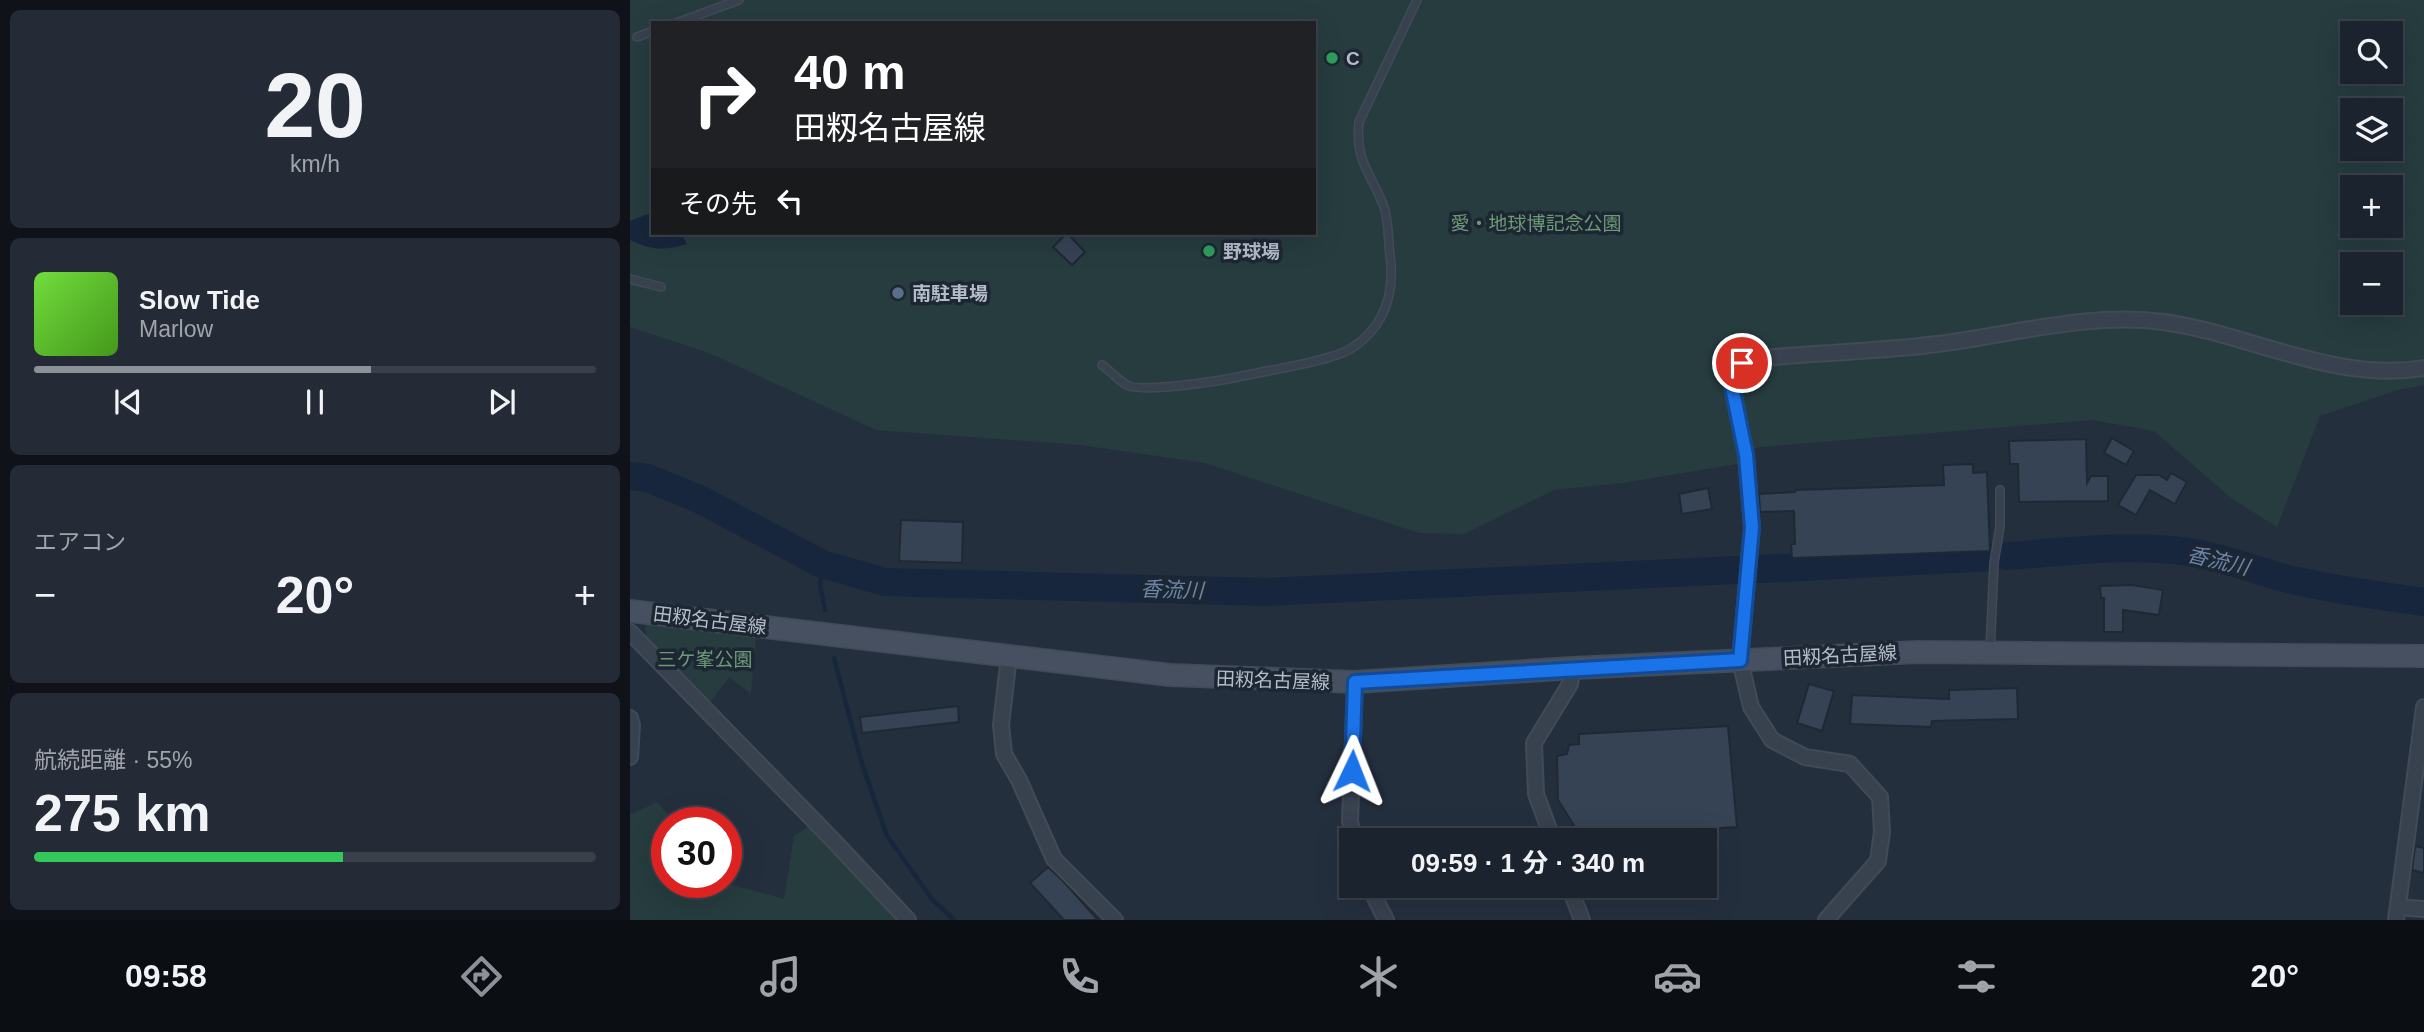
<!DOCTYPE html>
<html lang="ja">
<head>
<meta charset="utf-8">
<style>
  :root { --surface:#1b232e; --page:#242b36; --text:#f1f3f6; --muted:#a0a4aa; --line:#39404a; --accent:#8c9099 }
  body { margin:0; font-family:Helvetica,"Noto Sans JP",sans-serif; background:var(--page); color:var(--text); height:100vh; display:flex; flex-direction:column; font-size:26px; white-space:nowrap }
  * { box-sizing:border-box; margin:0 }
  p { font-size:23px; color:var(--muted) }
  .icon { flex:none; width:38px; height:38px; fill:none; stroke:currentColor; stroke-width:2; stroke-linecap:round; stroke-linejoin:round }
  .map { position:relative; flex:1; overflow:hidden }
  .details { display:flex; flex-direction:column; gap:10px; padding:10px; background:#0f1319; width:630px }
  .details>* { flex:none }
  .hud { position:absolute; left:21px; top:21px; width:665px; height:214px; border-radius:0px; box-shadow:0 7px 28px #0002,0 0 0 2px var(--line); background:#202124; color:#fff; overflow:hidden }
  .controls { position:absolute; left:1710px; top:21px; display:grid; gap:14px }
  .controls a { display:grid; place-items:center; width:63px; height:63px; border-radius:0px; background:var(--surface); box-shadow:0 7px 28px #0002,0 0 0 2px var(--line); font-size:35px }
  .speed { position:absolute; left:21px; top:807px; display:flex; gap:14px; font-size:35px; font-weight:700; text-align:center }
  .speed>* { display:grid; place-content:center; width:91px; height:91px; border-radius:50%; background:var(--surface); box-shadow:0 7px 28px #0002,0 0 0 2px var(--line); line-height:1 }
  .speed .limit { border:10px solid #d22; background:#fff; color:#111 }
  .pin { position:absolute; display:grid; place-items:center; width:60px; height:60px; color:#fff; margin:-30px; border:4px solid #fff; border-radius:50%; box-shadow:0 2px 7px #0007 }
  .me { position:absolute; width:77px; margin:-38px; rotate:2deg; stroke-linejoin:round; filter:drop-shadow(0 0 5px #0008) }
  .turn { display:flex; align-items:center; gap:24px; height:147px; padding:0 28px; font-size:32px }
  .turn .icon { width:91px; height:91px; stroke-width:2.5 }
  .turn b { display:block; font-size:49px; line-height:60px }
  .then { display:flex; align-items:center; height:66px; padding:0 28px; background:#0003; gap:14px; font-size:26px }
  .big { font-size:52px; font-weight:700; line-height:1.1 }
  .details .widget { flex:1; display:flex; flex-direction:column; justify-content:center; gap:10px; min-width:0; padding:0 24px; border-radius:10px; background:var(--page) }
  .details .dial { align-items:center; gap:0 }
  .dial b { font-size:91px; line-height:1 }
  .song { display:flex; align-items:center; gap:21px }
  .cover { width:84px; height:84px; border-radius:10px; background:linear-gradient(135deg,hsl(100 70% 55%),hsl(100 70% 35%)) }
  .played { height:7px; border-radius:4px; background:linear-gradient(90deg,var(--accent) 60%,var(--line) 60%) }
  .keys { display:flex; justify-content:space-around; direction:ltr }
  .heat { display:flex; justify-content:space-between; align-items:center; font-size:38px; direction:ltr }
  .charge { height:10px; border-radius:5px; background:linear-gradient(90deg,#34c759 55%,var(--line) 0) }
  .trip { position:absolute; left:709px; top:828px; width:378px; height:70px; border-radius:0px; background:var(--surface); box-shadow:0 7px 28px #0002,0 0 0 2px var(--line); font-weight:700; line-height:70px; text-align:center }
  .menu { display:flex; height:112px; justify-content:space-around; align-items:center; background:#0b0e12; color:var(--muted) }
  .menu .icon { width:49px; height:49px }
  .menu .on { color:var(--accent) }
  .menu b { font-size:32px; color:var(--text) }
  main { display:flex; flex:1; min-height:0 }
  .map>svg:first-child { display:block }
  .green { fill:#263c3f; fill-rule:evenodd }
  .water { fill:#17263c }
  .lines { fill:none; stroke-linecap:round; stroke-linejoin:round }
  .stream { stroke:#17263c; stroke-width:4.5 }
  .river { stroke:#17263c; stroke-width:28 }
  .building { fill:#364354; stroke:#1f2835; stroke-width:2 }
  .service-casing { stroke:#414a57; stroke-width:10 }
  .minor-casing { stroke:#414a57; stroke-width:18 }
  .secondary-casing { stroke:#414a57; stroke-width:24 }
  .service { stroke:#38414e; stroke-width:7 }
  .minor { stroke:#38414e; stroke-width:14 }
  .secondary { stroke:#465061; stroke-width:21 }
  .route-casing { stroke:#114b97; stroke-width:18 }
  .route { stroke:#1a73e8; stroke-width:12 }
  .leisure-dot { fill:#2e9e5b; stroke:#1d2633; stroke-width:2.5 }
  .service-dot { fill:#5c6f8a; stroke:#1d2633; stroke-width:2.5 }
  .labels { text-anchor:middle; stroke-width:7; stroke-linejoin:round; paint-order:stroke }
  .poi-label { font-size:19px; font-weight:bold; fill:#b4bcc9; stroke:#1d2633; text-anchor:start }
  .park-label { font-size:19px; fill:#6b9a76; stroke:#1d2633 }
  .street-label { font-size:19px; fill:#b4bcc9; stroke:#1d2633 }
  .water-label { font-size:21px; font-style:italic; fill:#6d86a8; stroke:#1d2633 }
</style>
</head>
<body>
<main>
<section class="details">
<div class="widget dial"><b>20</b><p>km/h</p></div>
<div class="widget">
<div class="song"><i class="cover"></i><div><b>Slow Tide</b><p>Marlow</p></div></div>
<div class="played"></div>
<div class="keys"><svg class="icon" aria-label="previous" viewBox="0 0 24 24"><path d="M18 5L8 12l10 7zM5 5v14"/></svg><svg class="icon" aria-label="pause" viewBox="0 0 24 24"><path d="M8 5v14M16 5v14"/></svg><svg class="icon" aria-label="next" viewBox="0 0 24 24"><path d="M6 5l10 7-10 7zM19 5v14"/></svg></div>
</div>
<div class="widget"><p>エアコン</p>
<div class="heat"><a>−</a><b class="big">20°</b><a>+</a></div>
</div>
<div class="widget"><p>航続距離 · 55%</p><b class="big">275 km</b><div class="charge"></div></div>
</section>
<div class="map">
<svg width="1794" height="920" viewBox="0 0 1794 920">
  <rect width="100%" height="100%" fill="#242f3e"/>
  <path class="green" d="M0 0H1794V385L1768 390 1690 416 1647 527 1601 498 1524 431 1462 420 1131 447 1113 451 1114 463 992 483 924 490 834 534 789 533 575 463 450 445 246 430 79 353 0 327ZM23 23H684V233H23ZM1722 33H1760V72H1722ZM1722 110H1760V149H1722ZM1722 187H1760V226H1722ZM1722 264H1760V303H1722Z
    M15 623 126 636 121 694 99 677 79 704 16 638Z
    M27 802 44 822H37V882H93L154 899 164 836 179 826 270 920H0V815Z"/>
  <path class="water" d="M23 212V233H51L57 244C35 251 21 250 0 240V221Z"/>
  <g class="lines">
    <path class="stream" d="M192 564 190 585 195 610
      M204 658 232 764 257 836 302 899 324 920"/>
    <path class="river" d="M0 476 18 478 71 500 192 564 255 582 637 592 1106 570
      M1378 556C1437 552 1500 543 1559 552 1595 557 1628 572 1662 580 1706 590 1750 596 1794 602
      M1131 569 1363 557"/>
  </g>
  <path class="building" d="M437 233 455 252 442 265 423 247Z
    M1482 438 1504 451 1496 465 1474 453Z
    M1456 439 1457 483 1461 476H1478V501L1389 502 1388 464H1380L1379 441Z
    M1343 464V473L1357 472 1360 551 1162 558 1161 544H1165L1164 511 1130 512 1129 494 1165 492V490L1314 485 1313 465Z
    M1541 473 1557 482 1545 504 1520 490 1506 515 1488 505 1506 475H1529L1537 480Z
    M1078 488 1082 509 1052 514 1049 494Z
    M271 520 333 522 332 563 269 561Z
    M1502 585 1533 590 1529 615 1493 610V632H1474V598H1471L1470 586Z
    M1179 684 1204 691 1192 731 1167 723Z
    M1387 688 1388 719 1302 721 1301 727 1220 724 1222 695 1319 699V690Z
    M328 706 329 722 232 733 230 717Z
    M1098 726 1107 827 1042 831 1043 840H953L928 800 927 756 937 754 939 745 949 744V734Z
    M1785 846 1794 848V873L1782 870Z
    M418 867 434 882 468 920H434L400 883Z"/>
  <g class="lines">
    <g class="service-casing">
      <path id="service" d="M46 23 109 0
        M7 37 23 31
        M0 279 31 287
        M472 365C480 371 488 380 497 385 511 393 589 381 608 377 634 371 702 361 722 348 755 326 765 293 760 255 758 240 759 222 754 207 741 172 725 163 729 122L787 0
        M1360 652 1364 563 1370 526V490"/>
    </g>
    <g class="minor-casing">
      <path id="minor" d="M0 632 201 838 278 920
        M379 656 371 725 374 754 389 780 424 859 485 920
        M0 718 2 725 0 757
        M724 840 720 821 725 682
        M923 840 906 794 904 743 940 684 943 668
        M739 886 756 920
        M939 886 952 920
        M1768 907 1794 909
        M1196 920 1248 861 1252 832 1250 797 1220 764 1175 757 1142 740 1121 707 1110 660 1122 527 1116 455 1101 381C1104 375 1105 367 1111 363 1123 357 1184 354 1201 353 1236 350 1272 349 1307 344 1382 335 1457 312 1534 322 1619 334 1706 383 1794 368
        M1766 920 1794 707"/>
    </g>
    <g class="secondary-casing">
      <path id="secondary" d="M0 611 540 675 725 682 943 668 1288 652 1794 656"/>
    </g>
    <use href="#service" class="service"/>
    <use href="#minor" class="minor"/>
    <use href="#secondary" class="secondary"/>
  </g>
  <g class="lines">
    <g class="route-casing">
      <path id="route" d="M722 771 725 682 1110 660 1122 527 1116 455 1101 382 1105 370 1112 363"/>
    </g>
    <use href="#route" class="route"/>
  </g>
  <g class="leisure-dot">
    <circle cx="702" cy="58" r="7"/>
    <circle cx="579" cy="251" r="7"/>
  </g>
  <circle class="service-dot" cx="268" cy="293" r="7"/>
  <g class="labels">
    <g class="poi-label">
      <text x="716" y="65">C</text>
      <text x="593" y="258">野球場</text>
      <text x="282" y="300">南駐車場</text>
    </g>
    <g class="park-label">
      <text x="906" y="230">愛・地球博記念公園</text>
      <text x="75" y="666">三ケ峯公園</text>
    </g>
    <g class="street-label">
      <text transform="translate(80 620) rotate(7)" y="7">田籾名古屋線</text>
      <text transform="translate(1210 655) rotate(-3)" y="7">田籾名古屋線</text>
      <text transform="translate(643 680) rotate(2)" y="7">田籾名古屋線</text>
    </g>
    <g class="water-label">
      <text transform="translate(1588 561) rotate(13)" y="7">香流川</text>
      <text transform="translate(542 590) rotate(2)" y="7">香流川</text>
    </g>
  </g>
</svg>
<div class="controls">
<a><svg class="icon" aria-label="search" viewBox="0 0 24 24"><circle cx="10" cy="10" r="6"/><path d="M15 15l6 6"/></svg></a>
<a><svg class="icon" aria-label="layers" viewBox="0 0 24 24"><path d="M12 4l9 5-9 5-9-5zM3 14l9 5 9-5"/></svg></a>
<a>+</a>
<a>−</a>
</div>
<div class="speed"><div class="limit">30</div></div>
<div class="pin" style="left:1112px;top:363px;background:#d93025"><svg class="icon" aria-label="arrive" viewBox="0 0 24 24"><path d="M6 21V4h12l-3 4 3 4H6"/></svg></div>
<svg class="me" style="left:722px;top:771px" viewBox="-20 -20 40 40"><path d="M0-17L14 15 0 8-14 15z" fill="#1a73e8" stroke="#fff" stroke-width="4"/></svg>
<div class="trip">09:59 · 1 分 · 340 m</div>
<div class="hud">
<div class="turn"><svg class="icon" aria-label="right" viewBox="0 0 24 24"><path d="M7 20v-9h11M14 6l5 5-5 5"/></svg><div><b>40 m</b>田籾名古屋線</div></div>
<div class="then">その先<svg class="icon" aria-label="left" viewBox="0 0 24 24"><path d="M17 20v-9H6M10 6l-5 5 5 5"/></svg></div>
</div>
</div>
</main>
<nav class="menu">
<b>09:58</b>
<svg class="icon on" aria-label="directions" viewBox="0 0 24 24"><path d="M12 3l9 9-9 9-9-9zM9 14v-3h6M13 9l2 2-2 2"/></svg>
<svg class="icon" aria-label="music" viewBox="0 0 24 24"><path d="M9 18V5l10-2v13"/><circle cx="6" cy="18" r="3"/><circle cx="16" cy="16" r="3"/></svg>
<svg class="icon" aria-label="phone" viewBox="0 0 24 24"><path d="M5 4h4l2 5-3 2q2 4 5 5l2-3 5 2v4C11 20 4 13 5 4z"/></svg>
<svg class="icon" aria-label="climate" viewBox="0 0 24 24"><path d="M12 3v18M4 7l16 10M4 17L20 7"/></svg>
<svg class="icon" aria-label="car" viewBox="0 0 24 24"><path d="M5 17H2v-5l4-1 3-4h7l3 4 3 1v5h-3M9 17h6M6 11h13"/><circle cx="7" cy="17" r="2"/><circle cx="17" cy="17" r="2"/></svg>
<svg class="icon" aria-label="filters" viewBox="0 0 24 24"><path d="M4 7h16M4 17h16"/><circle cx="9" cy="7" r="2"/><circle cx="15" cy="17" r="2"/></svg>
<b>20°</b>
</nav>
</body>
</html>
